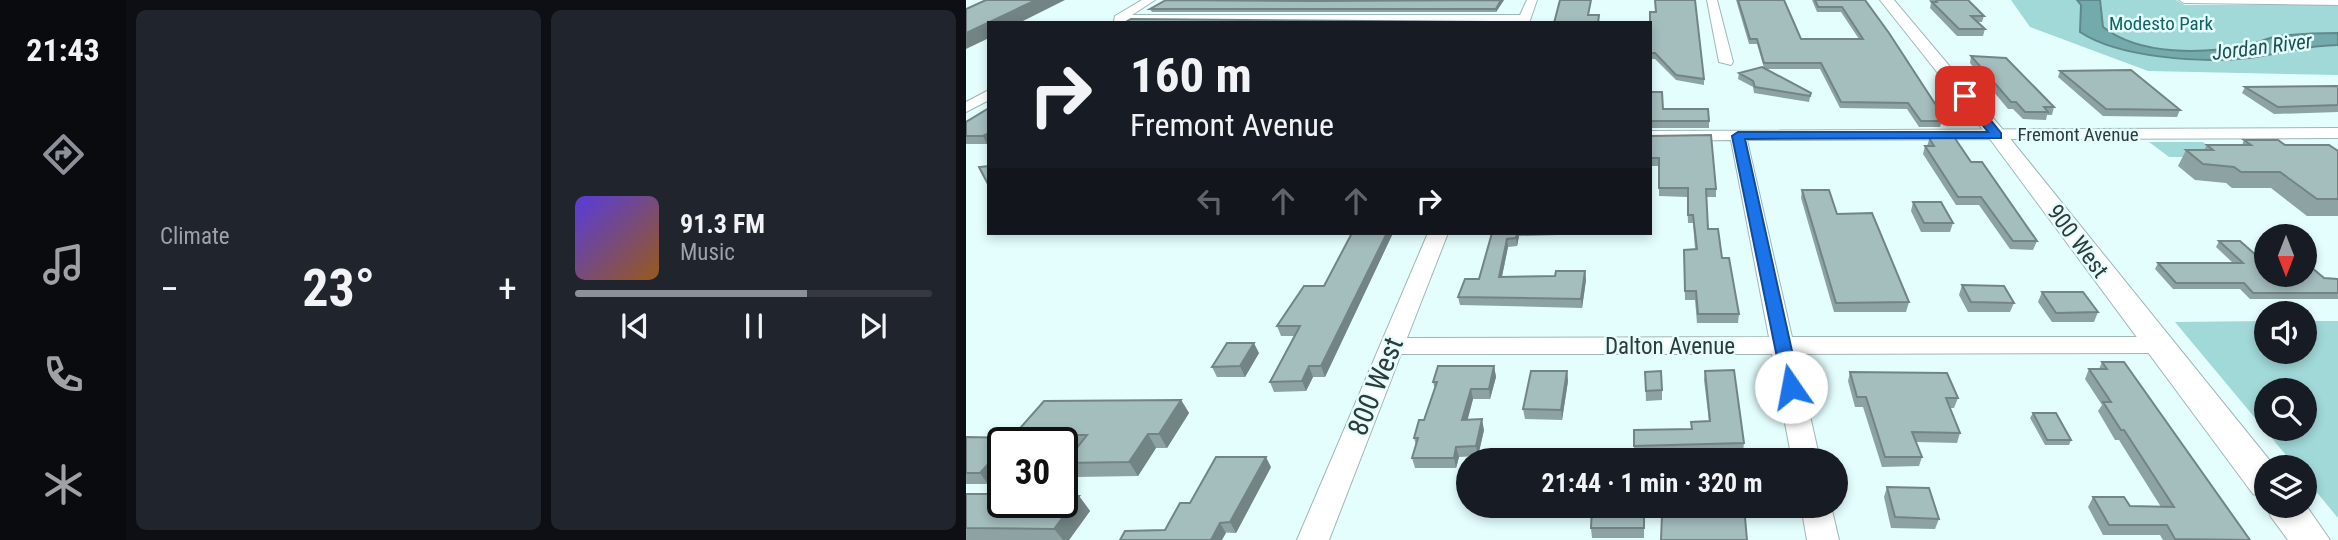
<!DOCTYPE html>
<html lang="en">
<head>
<meta charset="utf-8">
<style>
  :root { --surface:#171b24; --page:#20242c; --text:#f1f3f6; --muted:#9ea1a6; --line:#363941; --accent:#8c9099 }
  body { margin:0; font-family:"Roboto Condensed",sans-serif; background:var(--page); color:var(--text); height:100vh; display:flex; flex-direction:column; font-size:26px; white-space:nowrap }
  * { box-sizing:border-box; margin:0 }
  p { font-size:23px; color:var(--muted) }
  .icon { flex:none; width:38px; height:38px; fill:none; stroke:currentColor; stroke-width:2; stroke-linecap:round; stroke-linejoin:round }
  .map { position:relative; flex:1; overflow:hidden }
  .panel { display:flex; flex-direction:column; gap:10px; padding:10px; background:#0d0f14; width:840px }
  .panel>* { flex:none }
  .hud { position:absolute; left:21px; top:21px; width:665px; height:214px; border-radius:0px; box-shadow:0 4px 10px #0003; background:#171b24; color:var(--text); overflow:hidden }
  .needle { width:46px; rotate:180deg }
  .fabs { position:absolute; left:1288px; top:224px; display:grid; gap:14px }
  .fabs a { display:grid; place-items:center; width:63px; height:63px; border-radius:50%; background:var(--surface); box-shadow:0 4px 10px #0003; font-size:35px }
  .speed { position:absolute; left:21px; top:427px; display:flex; gap:14px; font-size:35px; font-weight:700; text-align:center }
  .speed>* { display:grid; place-content:center; width:91px; height:91px; border-radius:50%; background:var(--surface); box-shadow:0 4px 10px #0003; line-height:1 }
  .speed .limit { border:4px solid #111; border-radius:10px; background:#fff; color:#111 }
  .pin { position:absolute; display:grid; place-items:center; width:60px; height:60px; color:#fff; margin:-30px; border-radius:14px; box-shadow:0 4px 10px #0006 }
  .me { position:absolute; width:77px; margin:-38px; rotate:348deg; stroke-linejoin:round; filter:drop-shadow(0 0 5px #0008) }
  .turn { display:flex; align-items:center; gap:24px; height:147px; padding:0 28px; font-size:32px }
  .turn .icon { width:91px; height:91px; stroke-width:2.5 }
  .turn b { display:block; font-size:49px; line-height:60px }
  .lanes { display:flex; align-items:center; height:66px; padding:0 28px; background:#0003; justify-content:center; gap:35px; direction:ltr }
  .lanes .off { opacity:.35 }
  .big { font-size:52px; font-weight:700; line-height:1.1 }
  .panel .card { flex:1; display:flex; flex-direction:column; justify-content:center; gap:10px; min-width:0; padding:0 24px; border-radius:10px; background:var(--page) }
  .song { display:flex; align-items:center; gap:21px }
  .cover { width:84px; height:84px; border-radius:10px; background:linear-gradient(135deg,hsl(250 70% 55%),hsl(30 70% 35%)) }
  .played { height:7px; border-radius:4px; background:linear-gradient(90deg,var(--accent) 65%,var(--line) 65%) }
  .keys { display:flex; justify-content:space-around; direction:ltr }
  .heat { display:flex; justify-content:space-between; align-items:center; font-size:38px; direction:ltr }
  .panel .tiles { flex:1; display:grid; gap:10px; grid-template-columns:repeat(2,1fr) }
  .trip { position:absolute; left:490px; top:448px; width:392px; height:70px; border-radius:35px; background:var(--surface); box-shadow:0 4px 10px #0003; font-weight:700; line-height:70px; text-align:center }
  main { display:flex; flex:1; min-height:0 }
  .menu { display:flex; flex-direction:column; width:126px; justify-content:space-around; align-items:center; background:#090b0e; color:var(--muted) }
  .menu .icon { width:49px; height:49px }
  .menu .current { color:var(--accent) }
  .menu b { font-size:32px; color:var(--text) }
  .map>svg:first-child { display:block }
  .green { fill:#a1d8d8; fill-rule:evenodd }
  .water { fill:#73abac; stroke:#5f898a; stroke-width:2 }
  .lines { fill:none; stroke-linecap:round; stroke-linejoin:round }
  .minor-casing { stroke:#9eb6b6; stroke-width:2 }
  .major-casing { stroke:#9eb6b6; stroke-width:2 }
  .minor { fill:#fff; fill-rule:evenodd }
  .major { fill:#fff; fill-rule:evenodd }
  .wall { fill:#8da3a3 }
  .shaded-wall { fill:#738484 }
  .building { fill:#a4bdbd; stroke:#738484; stroke-width:2 }
  .route { fill:#1a73e8; stroke:#114b97; stroke-width:2 }
  .labels { text-anchor:middle; stroke-width:5; stroke-linejoin:round; paint-order:stroke }
  .far-park-label { font-size:19px; fill:#136162; stroke:#e4fefe }
  .far-street-label { font-size:19px; fill:#303a3a; stroke:#e4fefe }
  .far-water-label { font-size:21px; font-style:italic; fill:#1d5051; stroke:#e4fefe }
  .street-label { font-size:23px; fill:#303a3a; stroke:#e4fefe }
  .near-street-label { font-size:28px; fill:#303a3a; stroke:#e4fefe }
</style>
</head>
<body>
<main>
<nav class="menu">
<b>21:43</b>
<svg class="icon current" aria-label="directions" viewBox="0 0 24 24"><path d="M12 3l9 9-9 9-9-9zM9 14v-3h6M13 9l2 2-2 2"/></svg>
<svg class="icon" aria-label="music" viewBox="0 0 24 24"><path d="M9 18V5l10-2v13"/><circle cx="6" cy="18" r="3"/><circle cx="16" cy="16" r="3"/></svg>
<svg class="icon" aria-label="phone" viewBox="0 0 24 24"><path d="M5 4h4l2 5-3 2q2 4 5 5l2-3 5 2v4C11 20 4 13 5 4z"/></svg>
<svg class="icon" aria-label="climate" viewBox="0 0 24 24"><path d="M12 3v18M4 7l16 10M4 17L20 7"/></svg>
</nav>
<section class="panel">
<div class="tiles">
<div class="card"><p>Climate</p>
<div class="heat"><a>−</a><b class="big">23°</b><a>+</a></div>
</div>
<div class="card">
<div class="song"><i class="cover"></i><div><b>91.3 FM</b><p>Music</p></div></div>
<div class="played"></div>
<div class="keys"><svg class="icon" aria-label="previous" viewBox="0 0 24 24"><path d="M18 5L8 12l10 7zM5 5v14"/></svg><svg class="icon" aria-label="pause" viewBox="0 0 24 24"><path d="M8 5v14M16 5v14"/></svg><svg class="icon" aria-label="next" viewBox="0 0 24 24"><path d="M6 5l10 7-10 7zM19 5v14"/></svg></div>
</div>
</div>
</section>
<div class="map">
<svg width="1372" height="540" viewBox="0 0 1372 540">
  <rect width="100%" height="100%" fill="#e4fefe"/>
  <path class="green" d="M1045 0H1210L1219 5H1372V75L1182 71 1064 27Z
    M1183 142H1237L1253 154 1243 157H1203Z
    M1300 321V352H1339V321H1372V518L1339 478V467H1330L1209 322ZM1300 390H1339V429H1300Z"/>
  <path class="water" d="M1111 0H1134L1137 27C1174 56 1238 54 1282 45 1293 43 1303 37 1313 36 1332 34 1353 33 1372 33V45C1341 45 1312 54 1282 58 1235 63 1153 58 1114 32L1115 5Z"/>
  <g class="lines">
    <g class="minor-casing">
      <path id="minor" d="M176 0H189L166 15H554L561 0H571L563 23 148 21 149 16Z
        M741 0H751L767 62 765 65 753 62Z
        M1213 0H1372V5L1218 3Z
        M23 90V100L0 112V102Z
        M1372 128V138L781 140 826 337H1192L1200 339 1204 345 1200 351 1192 353 830 354 854 460H826L806 354H435L363 540H331L462 233H482L441 338 803 337 765 140 684 141V131Z
        M835 506H865L873 540H841Z"/>
    </g>
    <g class="major-casing">
      <path id="major" d="M914 0H928L1038 131 1309 467H1300V498L1287 494 1024 139Z
        M1300 504H1339L1364 540H1322L1305 517Z"/>
    </g>
    <use href="#minor" class="minor"/>
    <use href="#major" class="major"/>
  </g>
  <path class="wall" d="M350 0H538L530 12H186L184 9Z
    M770 0H818L835 39H893L875 12H851L846 0H899L977 116 974 127H953L941 109 874 108 854 69H799L845 93 843 102 788 93 787 87 772 79 773 73 798 68 791 44H783Z
    M963 0H1002L1018 16 1016 22H1012L1019 29 1017 36H991L964 8 965 3Z
    M684 12 738 79V85L710 80 689 59H684Z
    M1005 56 1088 107 1086 115H1081L1080 120 1057 119 1047 109H1042L1004 63Z
    M1094 71 1214 110 1211 117 1137 116 1092 77Z
    M1372 86V112L1308 114 1276 93 1279 87Z
    M684 92 697 109 743 121V128H684Z
    M23 108 21 144H0V122Z
    M965 134 1005 162 1071 241 1067 250 1044 249 1013 205H990L957 154 959 146H961Z
    M684 136 750 189V197H740L742 229 756 258 773 314 772 323H731L729 300H719L718 250 729 249 727 223H722L721 197 693 196V166H684Z
    M1278 140 1372 151V216H1341L1305 188H1266L1260 183 1229 180 1212 166 1220 150H1238L1241 145H1276Z
    M836 190 871 214 943 302 940 312H868L835 198Z
    M947 202 987 223 984 232H955L945 211Z
    M386 233H427L359 377H347L340 391 308 392 304 382 328 336H315L311 326 358 286Z
    M526 233H593V235L553 236 551 246 542 247 536 277 589 276 619 271 620 280 616 308 494 305 492 297 513 279Z
    M1253 241 1300 275 1372 279V299H1284L1274 289H1207L1189 269 1192 263H1267L1250 247Z
    M996 285 1048 303 1044 312H1002L993 295Z
    M1076 292 1132 312 1128 322H1086L1072 302Z
    M293 353 279 377H251L246 367Z
    M1136 362 1284 540H1197L1194 535H1137L1122 507 1127 497 1164 506 1195 507 1153 440H1149L1132 411 1136 405 1119 379 1123 369H1133Z
    M528 366 530 377 524 399H507L501 420 518 430 512 456 493 457 490 468H449L446 458 450 445 448 438 458 420 469 390 467 382Z
    M601 371 602 381 596 420 559 419 557 409Z
    M739 371 778 443 777 452 668 455V430L725 429V422L743 421 738 380Z
    M679 372 696 390V400L680 401Z
    M884 372 992 398 988 408H984L994 433 991 443 950 442 956 457 953 466 916 467 897 407H889L882 381Z
    M215 400 223 413 201 448H190L172 476 110 477 99 463 110 448 96 449V443H54L48 435Z
    M1067 413 1105 440 1103 445H1079L1064 418Z
    M0 437 46 438 49 443H37L22 484H0Z
    M305 467 270 533 199 530 224 503Z
    M921 487 973 519 969 529 925 528 918 497Z
    M0 494 113 496 124 511 103 540H0Z
    M678 506V538H626L625 528Z"/>
  <path class="shaded-wall" d="M70 0H99L53 23H23V38L0 49V33Z
    M535 0H538L530 12V9Z
    M23 133V143L21 144 17 136Z
    M421 233H427L359 377 355 366Z
    M551 233H552L553 236 551 246 550 238Z
    M541 239 542 247 534 285 533 277Z
    M619 271 620 280 616 308 615 299Z
    M288 343 293 353 279 377 274 366Z
    M343 366 347 377 340 391 336 381Z
    M528 366 530 377 524 399 523 389Z
    M601 371 602 381 596 420 595 410Z
    M505 389 507 399 499 430 496 420Z
    M215 400 223 413 201 448 193 434Z
    M516 419 518 430 512 456 510 446Z
    M182 434 190 448 172 476 163 462Z
    M46 438 49 443H41Z
    M490 447 493 457 490 468 488 458Z
    M37 448V467L22 484 14 473Z
    M300 457 305 467 270 533 264 522Z
    M113 496 124 511 103 540H97L88 529Z
    M254 523 260 533 256 540H245Z"/>
  <path class="building" d="M20 0H70L0 33V9Z
    M200 0 350 1 535 0 530 9H184Z
    M594 0H625L622 15H633L632 23H588Z
    M689 0H729L738 79 710 75 689 53H684V12H690Z
    M772 0H818L835 39H897L876 7H852L849 0H899L923 33 977 116H972L976 121H955L942 103 875 102 855 63H798L791 39H784Z
    M970 0H1002L1018 16H1005L1019 29H993L966 2H971Z
    M165 19 526 22 158 23Z
    M1005 56 1040 58 1088 107H1078L1082 112H1059L1050 102H1045Z
    M796 67 845 93 844 96 789 87 787 81 773 73Z
    M1165 70 1214 110 1140 109 1094 71Z
    M1372 86V105L1312 107 1279 87Z
    M684 92H696L697 109H742L743 121H684Z
    M23 108V133L17 136H0V122Z
    M965 134H986L1005 162H1016L1071 241H1047L1015 197H992L959 146H968L963 138H967Z
    M745 135 750 189H740L742 229H752L756 258H763L773 314H732L730 291H719L718 250 731 249 727 215H722V188H693V158H684V136Z
    M1278 140H1312L1319 145H1363L1372 151V199H1351L1314 172H1275L1268 167 1237 164 1220 150H1247L1241 145H1285Z
    M23 166V186L13 167Z
    M836 190H863L871 214 906 213 943 302 870 303Z
    M947 202H975L987 223H958Z
    M386 233H421L355 366H343L336 381 304 382 334 326H311L338 286H358Z
    M526 233H551L550 238 541 239 533 277 589 276 590 271H619L615 299 492 297 499 279H513Z
    M1253 241H1274L1300 264V275H1339V267H1345L1358 278 1372 279V293H1287L1278 283H1210L1192 263H1277Z
    M996 285 1038 286 1048 303 1005 302Z
    M1076 292H1117L1132 312 1090 313Z
    M261 343H288L274 366 246 367Z
    M1136 362H1158L1284 540 1209 539 1201 525H1143L1127 497H1158L1164 506 1208 507 1158 430H1155L1137 402H1145L1123 369H1141Z
    M472 366H528L523 389H505L496 420 516 419 510 446 490 447 488 458H446L452 438H448L453 420H458L471 382H467Z
    M768 370 778 443 668 446V430L726 429 725 422 744 421 739 371Z
    M565 371H601L595 410 557 409Z
    M695 371 696 390 680 391 679 372Z
    M884 372 981 373 992 398H980L994 433 946 432 956 457H919L900 397H891Z
    M215 400 193 434H182L163 462 99 463 121 435H48L78 401Z
    M1067 413H1090L1105 440H1081Z
    M0 437 46 438 41 443H37V448L14 473H0Z
    M250 457H300L264 522 254 523 245 540H154L159 531 199 530 214 503H224Z
    M921 487 963 488 973 519 929 517Z
    M0 494H37V502H96V496H113L88 529 0 528Z
    M626 506H678V528H625Z
    M718 506H778L781 540H695L696 514H718Z"/>
  <path class="route" d="M995 93H1003L1035 133V138L779 139 834 387 825 394 818 392 766 136 772 132H1022L995 98Z"/>
  <g class="labels">
    <g class="far-park-label">
      <text x="1195" y="30">Modesto Park</text>
    </g>
    <g class="far-street-label">
      <text x="1112" y="141">Fremont Avenue</text>
    </g>
    <g class="far-water-label">
      <text transform="translate(1296 47) rotate(-7)" y="7">Jordan River</text>
    </g>
    <g class="street-label">
      <text transform="translate(1112 241) rotate(53)" y="8">900 West</text>
      <text x="704" y="354">Dalton Avenue</text>
    </g>
    <g class="near-street-label">
      <text transform="translate(409 386) rotate(-68)" y="10">800 West</text>
    </g>
  </g>
</svg>
<div class="fabs">
<a><svg class="needle" viewBox="-14 -14 28 28"><path d="M0-13l5 13h-10z" fill="#e53935"/><path d="M0 13l5-13h-10z" fill="#9ea1a6"/></svg></a>
<a><svg class="icon" aria-label="sound" viewBox="0 0 24 24"><path d="M4 9h4l5-4v14l-5-4H4zM17 9q2 3 0 6"/></svg></a>
<a><svg class="icon" aria-label="search" viewBox="0 0 24 24"><circle cx="10" cy="10" r="6"/><path d="M15 15l6 6"/></svg></a>
<a><svg class="icon" aria-label="layers" viewBox="0 0 24 24"><path d="M12 4l9 5-9 5-9-5zM3 14l9 5 9-5"/></svg></a>
</div>
<div class="speed"><div class="limit">30</div></div>
<div class="pin" style="left:999px;top:96px;background:#d93025"><svg class="icon" aria-label="arrive" viewBox="0 0 24 24"><path d="M6 21V4h12l-3 4 3 4H6"/></svg></div>
<svg class="me" style="left:825px;top:387px" viewBox="-20 -20 40 40"><circle r="19" fill="#fff"/><path d="M0-13L10 11 0 6-10 11z" fill="#1a73e8"/></svg>
<div class="trip">21:44 · 1 min · 320 m</div>
<div class="hud">
<div class="turn"><svg class="icon" aria-label="right" viewBox="0 0 24 24"><path d="M7 20v-9h11M14 6l5 5-5 5"/></svg><div><b>160 m</b>Fremont Avenue</div></div>
<div class="lanes"><svg class="icon off" aria-label="left" viewBox="0 0 24 24"><path d="M17 20v-9H6M10 6l-5 5 5 5"/></svg><svg class="icon off" aria-label="ahead" viewBox="0 0 24 24"><path d="M12 20V5M6 11l6-6 6 6"/></svg><svg class="icon off" aria-label="ahead" viewBox="0 0 24 24"><path d="M12 20V5M6 11l6-6 6 6"/></svg><svg class="icon" aria-label="right" viewBox="0 0 24 24"><path d="M7 20v-9h11M14 6l5 5-5 5"/></svg></div>
</div>
</div>
</main>
</body>
</html>
